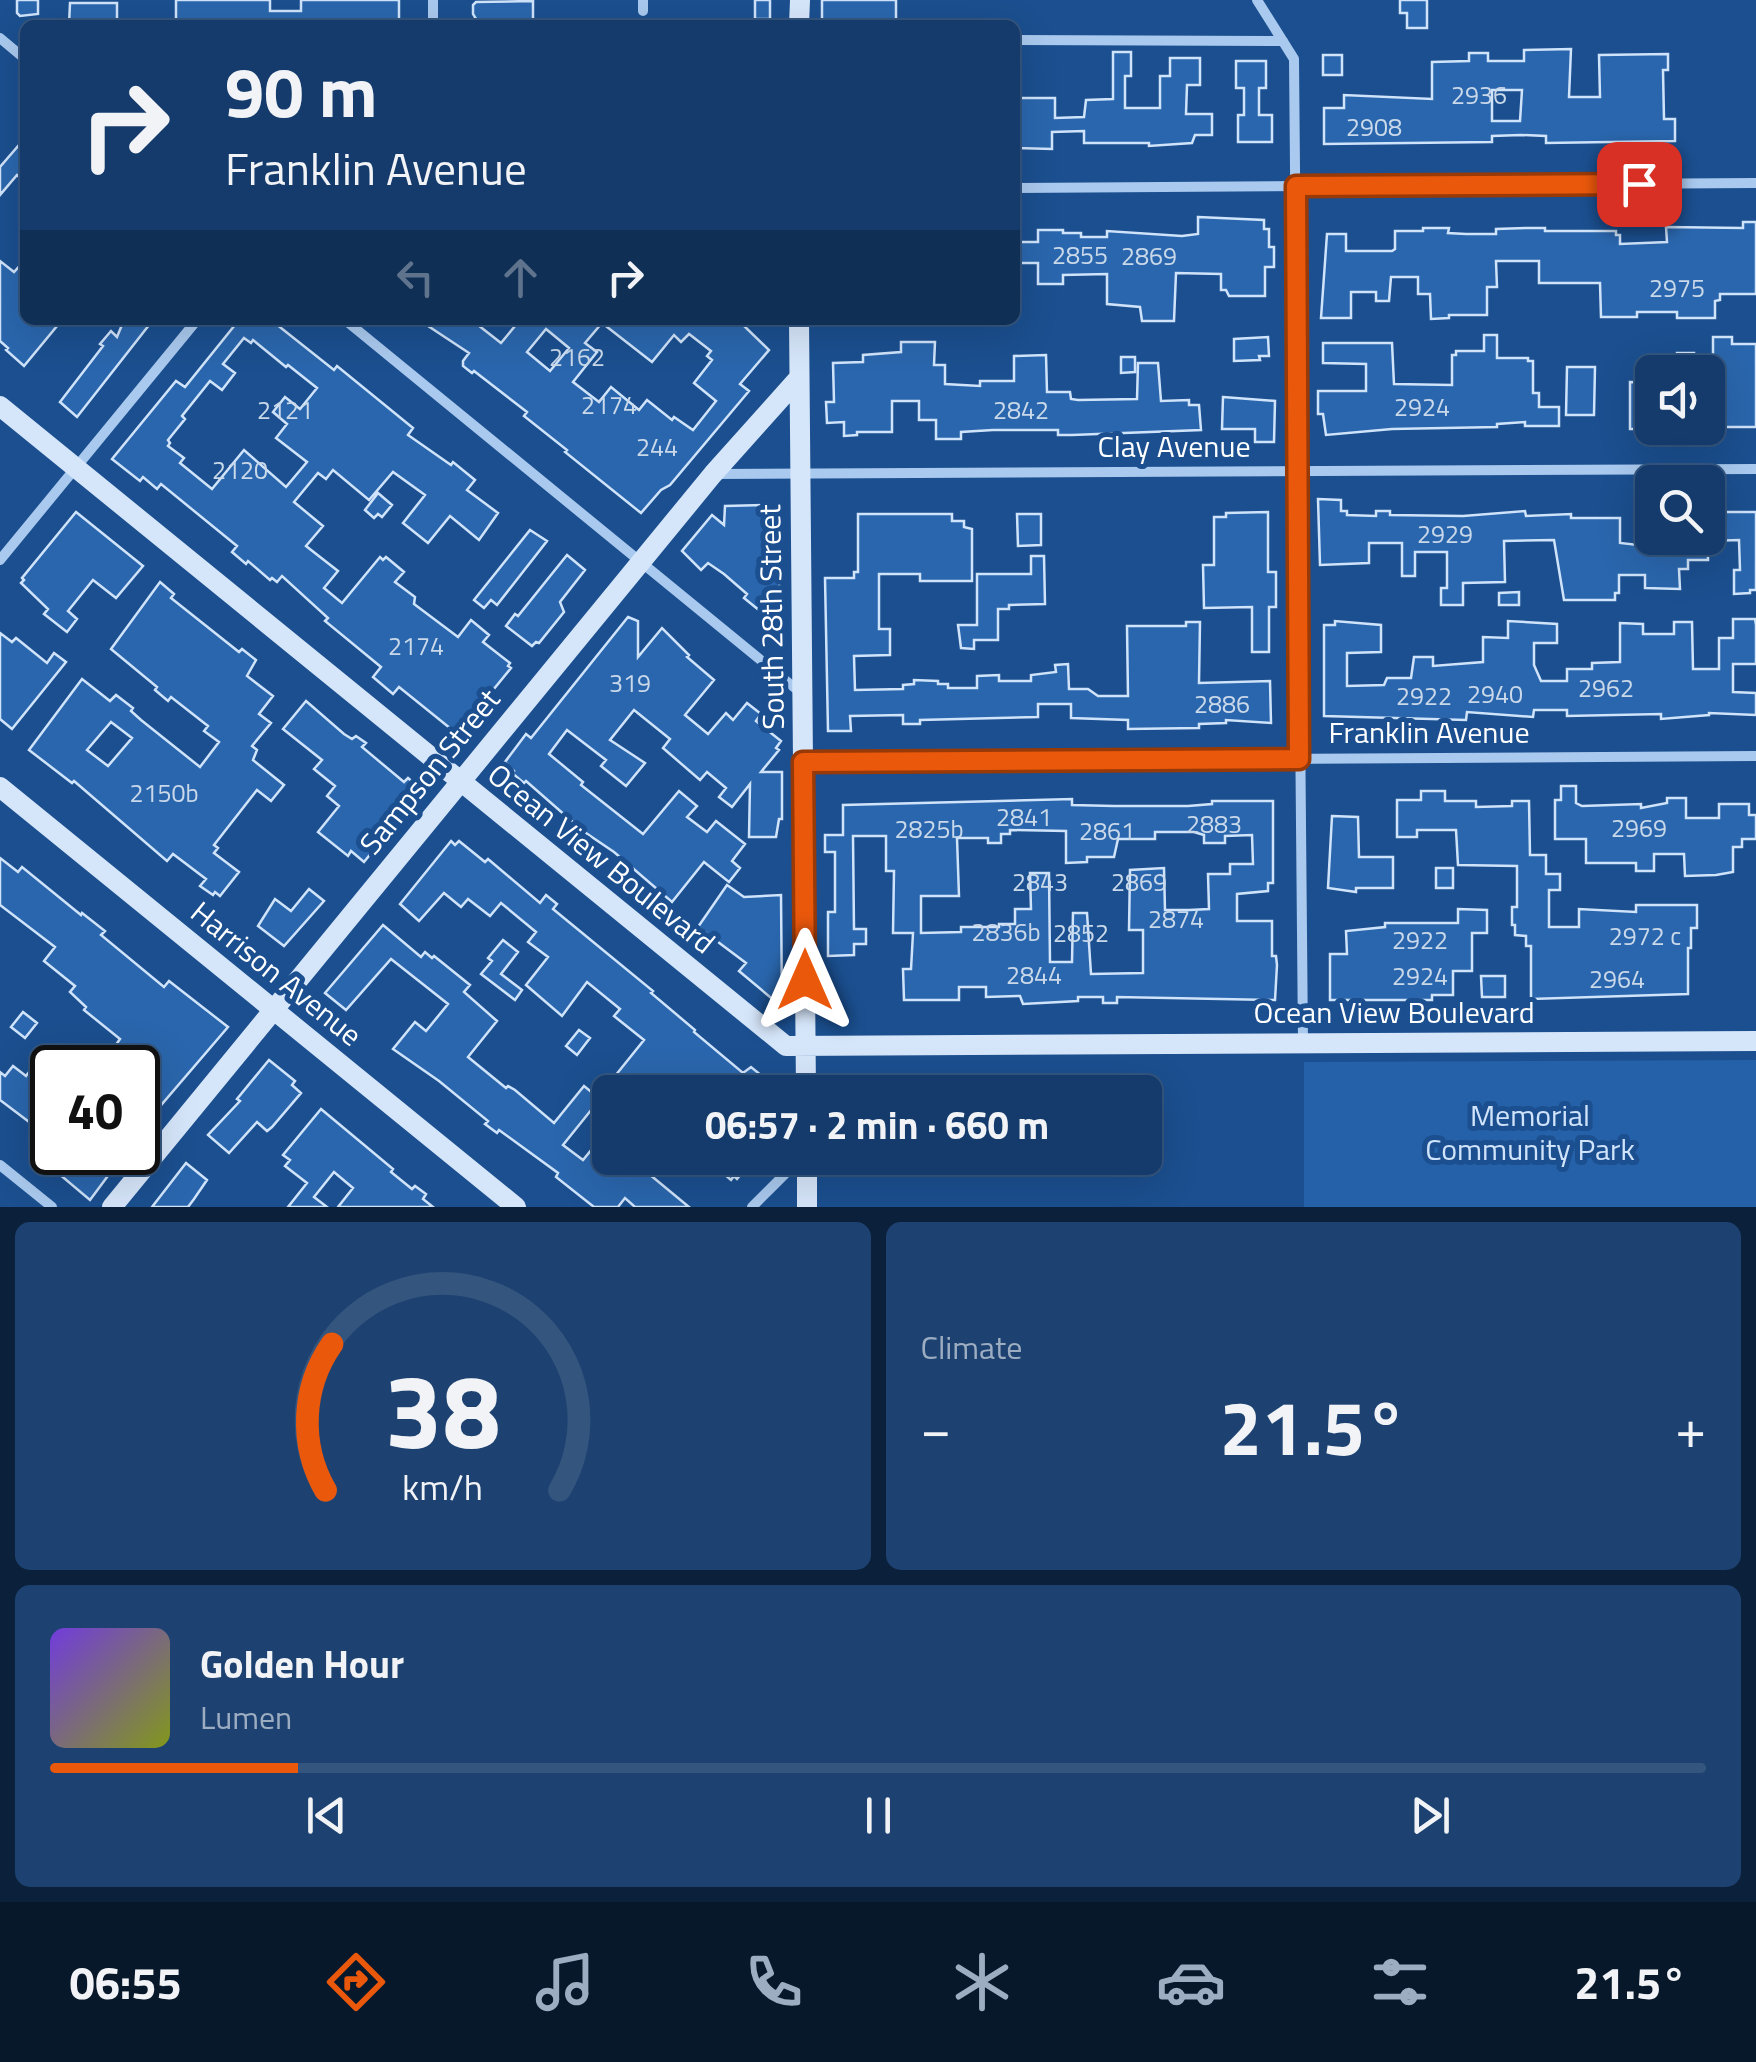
<!DOCTYPE html>
<html lang="en">
<head>
<meta charset="utf-8">
<style>
  :root { --surface:#143b6b; --page:#1d4271; --text:#f1f3f6; --muted:#9dadc1; --line:#33557e; --accent:#ea580c }
  body { margin:0; font-family:"Titillium Web",sans-serif; background:var(--page); color:var(--text); height:100vh; display:flex; flex-direction:column; font-size:38px; white-space:nowrap }
  * { box-sizing:border-box; margin:0 }
  p { font-size:32px; color:var(--muted) }
  .icon { flex:none; width:55px; height:55px; fill:none; stroke:currentColor; stroke-width:2; stroke-linecap:round; stroke-linejoin:round }
  .map { position:relative; height:1207px; overflow:hidden }
  .sheet { display:flex; flex-direction:column; gap:15px; padding:15px; background:#0b203b; flex:1 }
  .sheet>* { flex:none }
  .guide { position:absolute; left:20px; top:20px; width:1000px; height:305px; border-radius:15px; box-shadow:0 10px 40px #0002,0 0 0 2px var(--line); background:#143b6b; color:var(--text); overflow:hidden }
  .fabs { position:absolute; left:1635px; top:355px; display:grid; gap:20px }
  .fabs a { display:grid; place-items:center; width:90px; height:90px; border-radius:15px; background:var(--surface); box-shadow:0 10px 40px #0002,0 0 0 2px var(--line); font-size:50px }
  .speed { position:absolute; left:30px; top:1045px; display:flex; gap:20px; font-size:50px; font-weight:700; text-align:center }
  .speed>* { display:grid; place-content:center; width:130px; height:130px; border-radius:50%; background:var(--surface); box-shadow:0 10px 40px #0002,0 0 0 2px var(--line); line-height:1 }
  .speed .limit { border:5px solid #111; border-radius:15px; background:#fff; color:#111 }
  .pin { position:absolute; display:grid; place-items:center; width:85px; height:85px; color:#fff; margin:-42px; border-radius:20px; box-shadow:0 5px 15px #0006 }
  .me { position:absolute; width:110px; margin:-55px; rotate:0deg; stroke-linejoin:round; filter:drop-shadow(0 0 8px #0008) }
  .turn { display:flex; align-items:center; gap:35px; height:210px; padding:0 40px; font-size:45px }
  .turn .icon { width:130px; height:130px; stroke-width:2.5 }
  .turn b { display:block; font-size:70px; line-height:85px }
  .lanes { display:flex; align-items:center; height:95px; padding:0 40px; background:#0003; justify-content:center; gap:50px; direction:ltr }
  .lanes .off { opacity:.35 }
  .big { font-size:75px; font-weight:700; line-height:1.1 }
  .sheet .tile { flex:1; display:flex; flex-direction:column; justify-content:center; gap:15px; min-width:0; padding:0 35px; border-radius:15px; background:var(--page) }
  .sheet .dial { align-items:center; gap:0 }
  .dial svg { height:260px; overflow:visible; fill:none; stroke:var(--line); stroke-width:7; stroke-linecap:round; text-anchor:middle }
  .dial text { fill:var(--text); stroke:none }
  .song { display:flex; align-items:center; gap:30px }
  .cover { width:120px; height:120px; border-radius:15px; background:linear-gradient(135deg,hsl(260 70% 55%),hsl(70 70% 35%)) }
  .played { height:10px; border-radius:5px; background:linear-gradient(90deg,var(--accent) 15%,var(--line) 15%) }
  .keys { display:flex; justify-content:space-around; direction:ltr }
  .heat { display:flex; justify-content:space-between; align-items:center; font-size:55px; direction:ltr }
  .sheet .tiles { flex:1; display:grid; gap:15px; grid-template-columns:1fr 1fr }
  .tile:last-child { grid-column:span 2 }
  .trip { position:absolute; left:592px; top:1075px; width:570px; height:100px; border-radius:15px; background:var(--surface); box-shadow:0 10px 40px #0002,0 0 0 2px var(--line); font-weight:700; line-height:100px; text-align:center }
  .tabs { display:flex; height:160px; justify-content:space-around; align-items:center; background:#08182b; color:var(--muted) }
  .tabs .icon { width:70px; height:70px }
  .tabs .current { color:var(--accent) }
  .tabs b { font-size:45px; color:var(--text) }
  .map>svg:first-child { display:block }
  .green { fill:#2461a8 }
  .building { fill:#2a66ad; stroke:#cfe3fa; stroke-width:2.5; fill-rule:evenodd }
  .lines { fill:none; stroke-linecap:round; stroke-linejoin:round }
  .street { stroke:#a9c9ee; stroke-width:10 }
  .secondary { stroke:#d6e6fa; stroke-width:20 }
  .route-casing { stroke:#983908; stroke-width:25 }
  .route { stroke:#ea580c; stroke-width:18 }
  .labels { text-anchor:middle; stroke-width:10; stroke-linejoin:round; paint-order:stroke }
  .number-label { font-size:25px; fill:#cad9ea }
  .street-label { font-size:30px; fill:#fff; stroke:#1b4f8f }
  .park-label { font-size:30px; fill:#cfe3fa; stroke:#1b4f8f }
</style>
</head>
<body>
<div class="map">
<svg width="1756" height="1207" viewBox="0 0 1756 1207">
  <rect width="100%" height="100%" fill="#1b4f8f"/>
  <path class="green" d="M1756 1060V1207H1304V1062Z"/>
  <path class="building" d="M17 0H38V14L20 16 17 13Z
    M176 0H270V11H301V0H399V25H176Z
    M755 0H770V19H755Z
    M822 0H896V24H822Z
    M1400 0H1427V28H1407V13H1400Z
    M533 1V20L479 24 473 14V5L476 2Z
    M70 3H117V25H69Z
    M1571 49 1569 97H1600L1599 55 1668 54V70H1663L1664 119H1675V141L1546 143V136L1521 135 1492 136V142L1324 144V108H1344V95L1432 99V62L1469 61V53H1488V61H1524V50ZM1492 90H1522L1520 121H1492Z
    M1113 52H1131V76H1125V108H1160V76H1170V58H1200V85H1187L1186 114H1212V135H1195L1192 143 1149 146V143H1084V131L1052 132V149L1015 148V98H1055V118L1084 117 1086 100 1113 99Z
    M1323 55H1342V75H1323Z
    M1236 61H1266V88H1259V115H1272V142H1238V115H1244V88H1236Z
    M25 138V182L17 175 0 195V167Z
    M1198 217 1264 220V229H1269V247H1274V267H1265V296H1229L1226 290H1221V274L1176 273 1174 321H1142L1140 307 1107 304V274L1063 275V284H1038V263H1015V242H1038V230H1063V233H1081V237H1107V231L1182 236 1198 234Z
    M1743 222H1756V294H1720V300L1715 301V318H1677V312H1637V317H1601L1600 283H1539V261H1496L1497 287H1487V315H1449V318L1431 319 1430 294H1418V277H1391L1389 301H1376V292H1351V318H1321L1327 234H1346V251H1392L1395 249V231H1423V228H1449L1448 233 1466 234H1496V229L1527 228H1545V231H1616V235H1620V244L1667 242 1666 227 1743 228Z
    M25 260V320H62L24 366 6 350 8 348 0 341V261L14 272Z
    M124 320H153L77 417 60 402 103 346 100 344 111 331 117 337Z
    M239 320H271L334 370 337 366 413 428 408 435 451 465 453 462 475 480 467 490 498 513 479 540 450 516 428 543 403 523 425 495 393 472 369 500 333 470 326 479 318 473 294 502 323 526 306 546 338 571 324 588 342 603 380 557 383 560 386 557 404 572 395 582 415 597 414 604 458 637 471 620 489 635 483 642 510 663 508 666 511 668 480 706 484 709 461 737 399 687 393 694 373 677 381 667 325 621 328 618 282 576 277 582 272 578 270 580 248 561 246 564 232 552 237 546 161 484 157 489 143 477 140 481 112 459 176 381 185 387ZM244 338 251 343 253 340 286 367 288 365 317 388 300 409 285 397 273 412 287 424 276 438 307 462 286 487 244 450 212 489 180 463 184 458 168 446 170 443 168 440 185 419 182 416 210 381 222 390 235 373 223 364Z
    M419 320H482L478 325 501 343 520 320H738L769 350 740 384 749 391 670 485 661 490 641 513 565 452 567 450 524 416 527 412 474 371 472 373 463 366V361L469 353ZM602 323 652 362 674 335 681 342 689 334 711 351 707 356 712 360 694 383 716 401 693 430 674 417 672 420 647 400 639 410 611 387 599 402 573 382 597 352 585 343ZM546 329 569 348 550 371 527 352Z
    M1484 335H1497V358H1528V361H1533V393H1539V407H1559V426H1525V422L1497 424V427L1392 429 1326 435 1323 414H1318V391H1366V364L1323 363V343H1392L1394 384 1452 385V355H1456V351H1484Z
    M1268 337 1269 356H1259L1260 360 1234 361V339Z
    M1713 337H1732V344H1756V427H1708V390L1720 391V360H1713Z
    M901 342H935L934 365H945V384L980 386V381H1014V356L1046 355 1047 392H1070L1071 399 1078 400 1137 399 1138 363H1158L1161 401 1189 400V405H1199L1201 430 1072 435H1058V430H993L961 432V439H936V420H919V401H892V432H857V435L844 436V422L827 423 826 402H834L833 363 863 362V355L901 352Z
    M1677 353H1694L1693 372H1677Z
    M1121 357H1135V372L1121 373Z
    M1567 367H1595L1594 415H1566Z
    M1630 382 1652 383V429H1630Z
    M1223 397 1275 401 1274 442H1255V429H1222Z
    M378 493 392 505 382 517 378 514 374 518 365 510Z
    M1318 499 1341 500V511H1347V515L1376 516V511H1390V515L1463 516 1525 511 1526 516 1571 514V518H1620V543L1647 546H1677V538H1708V512H1756V590H1750V593L1734 594V570H1740L1739 540 1708 541V560H1688V569H1679L1680 589 1645 588V575H1619V593H1615V600H1564L1554 540 1504 541 1505 582 1463 583V605H1441V588H1447V552H1415V576H1402V543H1369V563L1320 565Z
    M764 505 779 517 768 531 781 544V576L779 587 760 611 744 598 747 594 724 574 708 563 701 570 682 551 712 515 724 525 725 506Z
    M76 512 143 566 116 598 93 580 68 611 77 619 67 632 44 614 48 609 21 583 24 580 22 578Z
    M1268 512V572H1276V607H1269V652H1252V607L1204 608 1203 565H1214V517H1226V513Z
    M858 514H952V521H964V527L972 529V581H920V574H879V629H890V655L854 656 855 690 903 689V685L914 684V680L938 681V684H948V688H977V676L999 675V681H1031V675L1056 672 1055 665 1068 664 1069 689H1088L1098 696H1128L1127 626H1186V622H1200L1199 683 1270 681 1271 723 1226 720V723L1199 724V728L1128 729V720L1071 718V704H1038V717L920 720V724H903V715L850 716 851 731H828L825 578H854V572H858Z
    M1017 514H1041V545L1018 546Z
    M530 530 547 541 497 605 491 600 484 608 474 600Z
    M567 555 585 570 560 602 564 612 539 643 536 642 532 646 506 626 515 614 518 616Z
    M1031 556H1044L1045 604 1009 605V609H998V640H974V649L961 648 958 625H977V574H1031Z
    M160 582 174 594 171 598 239 652 242 649 256 660 247 676 273 696 259 714 271 723 252 746 257 750 253 760 284 785 271 801 257 790 214 845 218 848 214 853 239 872 220 896 215 892 213 895 200 886 206 879 173 854 167 861 74 781 72 783 29 750 82 679 110 701 116 695 133 708 131 711 141 720 200 767 219 742 204 731 208 726 171 697 168 701 155 690 157 687 111 649ZM111 722 132 738 108 766 87 750Z
    M1519 592V605H1499V593Z
    M628 617 638 621V657L662 628 689 655 687 657 714 680 685 715 708 734 726 713 733 720 747 703 761 714 756 721 781 741 776 748 779 750 761 772H782V819H779L776 837H749L750 784 732 807 719 797 726 788 707 772 700 780 663 748 670 739 634 710 610 740 645 763 626 786 601 766 606 760 567 730 549 754 583 782 581 785 643 834 679 791 697 806 687 817 707 832 716 821 745 844 732 861 740 868 729 882 704 862 672 902 614 852 583 831 526 781 524 783 512 773 514 771 505 762 526 734 531 738Z
    M1733 619H1755L1756 625V664H1733V692L1756 693V715L1709 713V715L1661 719V714L1567 716V710H1534L1533 717 1467 712 1466 720 1324 716V625H1335V621L1381 625V652L1347 653V686L1384 685 1387 678H1411L1414 657H1433V666L1483 662V637L1508 638V621L1557 624V643H1534V665L1541 681H1567V669H1592V663L1620 662V623L1643 624V634H1674V622H1692L1693 669H1719V638H1733Z
    M0 633 12 642 16 638 47 663 54 653 66 662 12 729 0 719Z
    M306 701 344 734 352 739 356 736 366 743 362 747 404 782 408 778 422 790 364 862 351 851 348 856 318 832 339 806 327 796 335 786 314 769 322 760 283 729Z
    M1561 786H1576V803L1582 806 1641 804V808L1667 803V798H1686V818H1719V804H1749V815H1756V839H1742V847H1733V872L1716 875 1685 876 1684 854H1654V871H1636V863H1586V839H1555V800H1561Z
    M1421 791H1445V801H1476V807L1512 806V801H1529L1530 855H1546V874H1560V890H1549V927H1579V909L1636 912V905H1697V928H1691V948H1688V994L1531 999V946H1526V936L1515 935V925H1512V907H1517V866L1458 865 1456 830H1417V837H1397V800H1421Z
    M1072 799V805L1114 806H1188L1212 804V801H1273V883H1268V891L1237 894V921H1272V956H1276L1277 965 1275 1000 1117 997V1003H1103V997H1078V1001L1023 1004 1020 996 986 997V987H959V1000H904L903 969H911L913 933H893L894 871H886V836H853L854 929H866V944H854V955L828 956V912H835V852H825V835H843V805ZM1010 830 1066 831V863L1087 862V857H1114L1118 839H1155V832H1194L1204 835V843H1225V836L1252 835 1253 864H1230V874H1208L1209 909 1189 910H1165L1164 868 1130 870 1129 930H1143V973L1091 974 1087 913H1073L1072 962H1050L1049 873H1030L1031 909H1015V924H999V927H961V932L921 933V896H959L957 838H988V843H1001V834H1010Z
    M1332 816 1358 817 1359 857H1393V888H1356V892L1328 888Z
    M451 841 455 845 459 841 485 862 488 859 540 903 546 895 557 904 553 909 653 991 651 993 695 1030 694 1032 743 1073 751 1067 782 1092H740L728 1082 719 1092H625L611 1081 644 1040 614 1016 620 1009 587 982 562 1016 526 985 548 957 528 942 536 932 501 903 490 916 468 899 461 907 444 893 419 921 400 904Z
    M0 858 18 872 22 867 81 915 82 913 105 931 101 935 164 987 169 981 228 1027 138 1132V1068H118L106 1059 120 1039 84 1010 86 1007 70 992 75 986 44 961 55 947 0 905Z
    M1436 868H1453V888H1436Z
    M727 885 744 897 781 895 782 1007 739 971 746 963 698 927Z
    M309 889 324 901 284 946 258 926 275 899 291 911Z
    M1458 909 1487 910V933H1472V971H1453V995H1432V1000H1330V954H1347L1346 931 1385 927V923H1458Z
    M383 925 421 957 425 952 432 958 434 956 470 985 464 992 497 1021 468 1057 506 1088 508 1086 515 1090 554 1123 584 1086 600 1099 563 1145 583 1160 610 1127V1158H652L643 1169 689 1207H635L625 1198 618 1207H594L556 1177 558 1173 499 1130 497 1133 485 1124 488 1121 439 1081 393 1049 415 1022 426 1031 448 1004 391 959 346 1010 325 993Z
    M503 940 518 952 501 974 522 990 515 1000 481 974 492 961 488 958Z
    M1481 976H1505V997H1482Z
    M23 1012 37 1023 25 1038 11 1027Z
    M579 1030 590 1038 577 1055 566 1046Z
    M69 1047 96 1068H54Z
    M269 1060 295 1081 292 1085 301 1093 272 1127 267 1131 257 1122 229 1153 208 1135 240 1101 237 1099Z
    M13 1066 26 1076 32 1068 51 1083 47 1088 52 1092V1152H121L113 1163 116 1165 90 1200 33 1152H39L33 1148 45 1134 0 1100V1072L5 1076Z
    M321 1109 393 1169 391 1172 412 1189 415 1186 426 1194 423 1199 433 1207H338L353 1188 334 1172 314 1197 327 1207H288L307 1183 285 1166 290 1160 283 1155Z
    M705 1158H755L737 1179 734 1176 731 1180Z
    M186 1163 207 1180 194 1199 188 1207H152Z"/>
  <g class="lines">
    <path class="street" d="M433 0V25
      M643 0V11
      M1257 0 1294 59 1303 1043
      M0 38 25 59
      M1015 40 1283 41
      M1015 188 1756 183
      M345 320 801 693
      M714 474 1756 469
      M0 560 197 320
      M803 762 1756 756
      M0 1165 52 1207
      M752 1207 792 1167 806 1161"/>
    <path class="secondary" d="M799 25 800 0
      M799 320 806 1092
      M0 406 786 1046 1756 1041
      M0 787 516 1207
      M807 1158V1207
      M112 1207 713 474 798 379"/>
  </g>
  <g class="lines">
    <g class="route-casing">
      <path id="route" d="M805 980 803 762 1299 759 1296 186 1639 184"/>
    </g>
    <use href="#route" class="route"/>
  </g>
  <g class="labels">
    <g class="number-label">
      <text x="1479" y="104">2936</text>
      <text x="1374" y="136">2908</text>
      <text x="1080" y="264">2855</text>
      <text x="1149" y="265">2869</text>
      <text x="1677" y="297">2975</text>
      <text x="577" y="366">2162</text>
      <text x="609" y="414">2174</text>
      <text x="1422" y="416">2924</text>
      <text x="285" y="419">2121</text>
      <text x="1021" y="419">2842</text>
      <text x="657" y="456">244</text>
      <text x="240" y="479">2120</text>
      <text x="1445" y="543">2929</text>
      <text x="416" y="655">2174</text>
      <text x="630" y="692">319</text>
      <text x="1606" y="697">2962</text>
      <text x="1495" y="703">2940</text>
      <text x="1424" y="705">2922</text>
      <text x="1222" y="713">2886</text>
      <text x="164" y="802">2150b</text>
      <text x="1024" y="826">2841</text>
      <text x="1214" y="833">2883</text>
      <text x="1639" y="837">2969</text>
      <text x="929" y="838">2825b</text>
      <text x="1107" y="840">2861</text>
      <text x="1040" y="891">2843</text>
      <text x="1139" y="891">2869</text>
      <text x="1176" y="928">2874</text>
      <text x="1006" y="941">2836b</text>
      <text x="1081" y="942">2852</text>
      <text x="1645" y="945">2972 c</text>
      <text x="1420" y="949">2922</text>
      <text x="1034" y="984">2844</text>
      <text x="1420" y="985">2924</text>
      <text x="1617" y="988">2964</text>
    </g>
    <g class="street-label">
      <text x="1174" y="457">Clay Avenue</text>
      <text transform="translate(772 617) rotate(-91)" y="10">South 28th Street</text>
      <text x="1429" y="743">Franklin Avenue</text>
      <text transform="translate(430 772) rotate(-51)" y="10">Sampson Street</text>
      <text transform="translate(601 859) rotate(39)" y="10">Ocean View Boulevard</text>
      <text transform="translate(276 974) rotate(39)" y="10">Harrison Avenue</text>
      <text x="1394" y="1023">Ocean View Boulevard</text>
    </g>
    <g class="park-label">
      <text x="1530" y="1126">Memorial<tspan x="1530" dy="34">Community Park</tspan></text>
    </g>
  </g>
</svg>
<div class="fabs">
<a><svg class="icon" aria-label="sound" viewBox="0 0 24 24"><path d="M4 9h4l5-4v14l-5-4H4zM17 9q2 3 0 6"/></svg></a>
<a><svg class="icon" aria-label="search" viewBox="0 0 24 24"><circle cx="10" cy="10" r="6"/><path d="M15 15l6 6"/></svg></a>
</div>
<div class="speed"><div class="limit">40</div></div>
<div class="pin" style="left:1639px;top:184px;background:#d93025"><svg class="icon" aria-label="arrive" viewBox="0 0 24 24"><path d="M6 21V4h12l-3 4 3 4H6"/></svg></div>
<svg class="me" style="left:805px;top:980px" viewBox="-20 -20 40 40"><path d="M0-17L14 15 0 8-14 15z" fill="#ea580c" stroke="#fff" stroke-width="4"/></svg>
<div class="trip">06:57 · 2 min · 660 m</div>
<div class="guide">
<div class="turn"><svg class="icon" aria-label="right" viewBox="0 0 24 24"><path d="M7 20v-9h11M14 6l5 5-5 5"/></svg><div><b>90 m</b>Franklin Avenue</div></div>
<div class="lanes"><svg class="icon off" aria-label="left" viewBox="0 0 24 24"><path d="M17 20v-9H6M10 6l-5 5 5 5"/></svg><svg class="icon off" aria-label="ahead" viewBox="0 0 24 24"><path d="M12 20V5M6 11l6-6 6 6"/></svg><svg class="icon" aria-label="right" viewBox="0 0 24 24"><path d="M7 20v-9h11M14 6l5 5-5 5"/></svg></div>
</div>
</div>
<section class="sheet">
<div class="tiles">
<div class="tile dial"><svg viewBox="0 0 100 80">
<path d="M14 69A42 42 0 1 1 86 69"/>
<path d="M14 69A42 42 0 0 1 16 24" stroke="#ea580c"/>
<text x="50" y="56" font-size="32" font-weight="700">38</text>
<text x="50" y="72" font-size="11">km/h</text>
</svg></div>
<div class="tile"><p>Climate</p>
<div class="heat"><a>−</a><b class="big">21.5°</b><a>+</a></div>
</div>
<div class="tile">
<div class="song"><i class="cover"></i><div><b>Golden Hour</b><p>Lumen</p></div></div>
<div class="played"></div>
<div class="keys"><svg class="icon" aria-label="previous" viewBox="0 0 24 24"><path d="M18 5L8 12l10 7zM5 5v14"/></svg><svg class="icon" aria-label="pause" viewBox="0 0 24 24"><path d="M8 5v14M16 5v14"/></svg><svg class="icon" aria-label="next" viewBox="0 0 24 24"><path d="M6 5l10 7-10 7zM19 5v14"/></svg></div>
</div>
</div>
</section>
<nav class="tabs">
<b>06:55</b>
<svg class="icon current" aria-label="directions" viewBox="0 0 24 24"><path d="M12 3l9 9-9 9-9-9zM9 14v-3h6M13 9l2 2-2 2"/></svg>
<svg class="icon" aria-label="music" viewBox="0 0 24 24"><path d="M9 18V5l10-2v13"/><circle cx="6" cy="18" r="3"/><circle cx="16" cy="16" r="3"/></svg>
<svg class="icon" aria-label="phone" viewBox="0 0 24 24"><path d="M5 4h4l2 5-3 2q2 4 5 5l2-3 5 2v4C11 20 4 13 5 4z"/></svg>
<svg class="icon" aria-label="climate" viewBox="0 0 24 24"><path d="M12 3v18M4 7l16 10M4 17L20 7"/></svg>
<svg class="icon" aria-label="car" viewBox="0 0 24 24"><path d="M5 17H2v-5l4-1 3-4h7l3 4 3 1v5h-3M9 17h6M6 11h13"/><circle cx="7" cy="17" r="2"/><circle cx="17" cy="17" r="2"/></svg>
<svg class="icon" aria-label="filters" viewBox="0 0 24 24"><path d="M4 7h16M4 17h16"/><circle cx="9" cy="7" r="2"/><circle cx="15" cy="17" r="2"/></svg>
<b>21.5°</b>
</nav>
</body>
</html>
